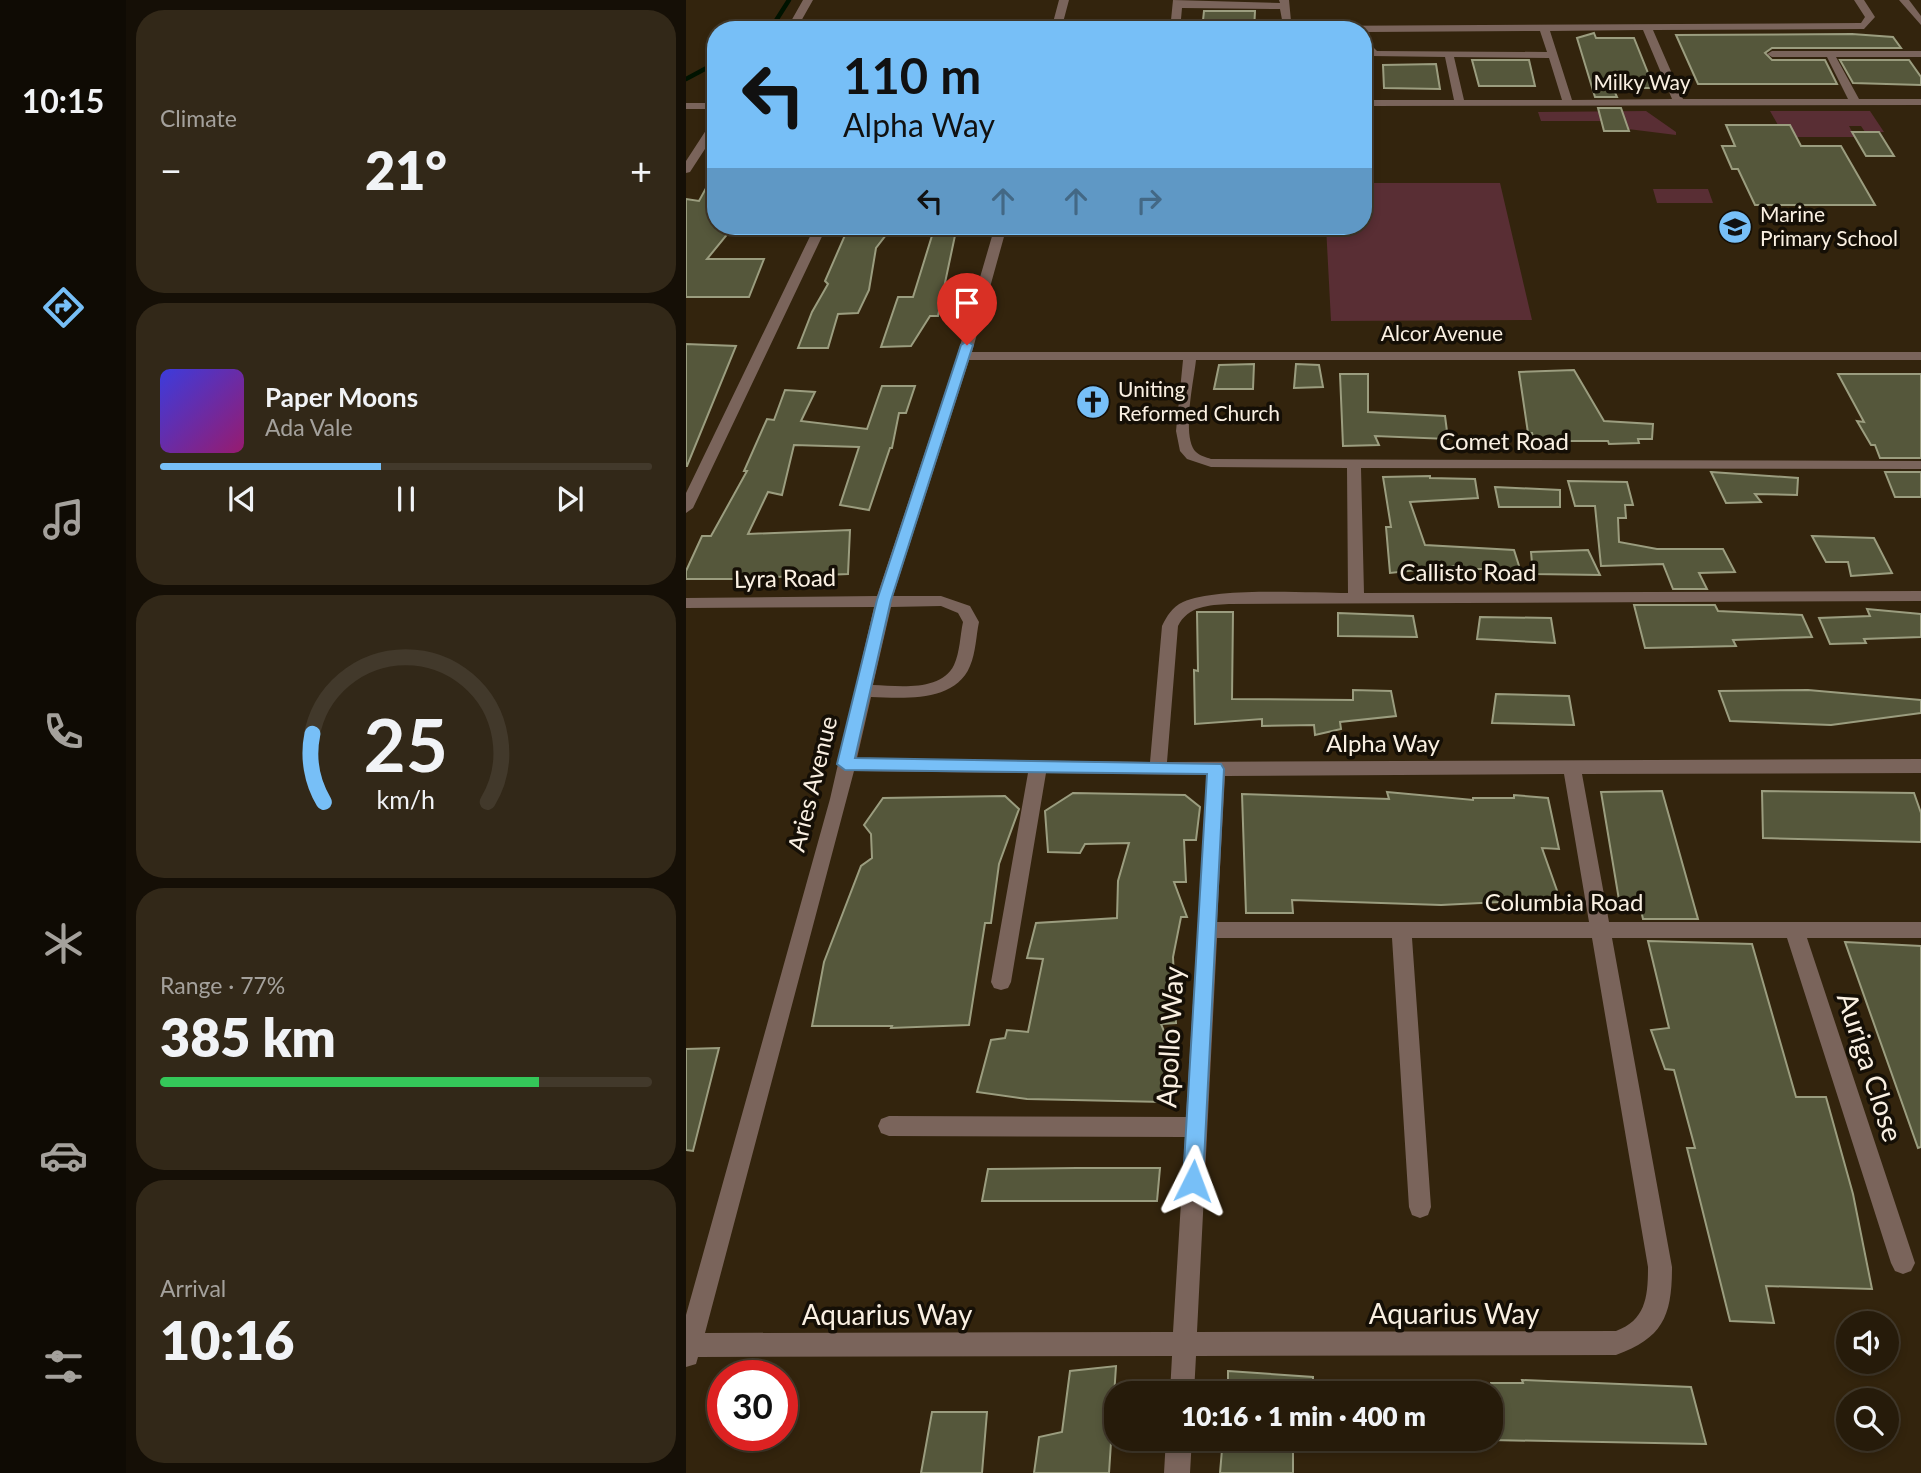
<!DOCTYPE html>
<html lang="en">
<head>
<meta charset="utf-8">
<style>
  :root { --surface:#261b0a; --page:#322818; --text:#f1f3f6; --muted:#a4a19c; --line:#42392b; --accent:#77bff7 }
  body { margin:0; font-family:Lato,sans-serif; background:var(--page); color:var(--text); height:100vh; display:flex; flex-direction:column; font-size:26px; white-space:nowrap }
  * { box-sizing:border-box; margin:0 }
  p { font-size:23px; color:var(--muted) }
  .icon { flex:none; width:38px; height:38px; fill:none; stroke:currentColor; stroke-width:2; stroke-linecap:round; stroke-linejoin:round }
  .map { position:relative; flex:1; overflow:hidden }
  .sheet { display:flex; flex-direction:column; gap:10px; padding:10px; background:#150f06; width:560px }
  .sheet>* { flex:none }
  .top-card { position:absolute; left:21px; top:21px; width:665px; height:214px; border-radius:28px; box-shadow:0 4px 10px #0003,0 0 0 2px var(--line); background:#77bff7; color:#111; overflow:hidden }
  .controls { position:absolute; left:1150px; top:1311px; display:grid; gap:14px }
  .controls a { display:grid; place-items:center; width:63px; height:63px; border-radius:50%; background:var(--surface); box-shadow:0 4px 10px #0003,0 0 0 2px var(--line); font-size:35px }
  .speed { position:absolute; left:21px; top:1360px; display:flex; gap:14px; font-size:35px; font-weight:700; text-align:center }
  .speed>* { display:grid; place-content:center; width:91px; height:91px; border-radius:50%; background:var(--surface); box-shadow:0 4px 10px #0003,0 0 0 2px var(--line); line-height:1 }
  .speed .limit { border:10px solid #d22; background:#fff; color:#111 }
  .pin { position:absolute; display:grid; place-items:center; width:60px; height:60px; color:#fff; margin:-72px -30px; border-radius:50% 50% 50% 0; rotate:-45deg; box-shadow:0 0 7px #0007 }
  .pin .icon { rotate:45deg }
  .me { position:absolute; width:77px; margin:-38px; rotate:3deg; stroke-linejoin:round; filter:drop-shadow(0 0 5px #0008) }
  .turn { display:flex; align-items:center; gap:24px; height:147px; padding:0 21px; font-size:32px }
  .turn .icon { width:91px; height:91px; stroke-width:2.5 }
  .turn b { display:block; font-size:49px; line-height:60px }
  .lanes { display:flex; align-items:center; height:66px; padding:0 21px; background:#0003; justify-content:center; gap:35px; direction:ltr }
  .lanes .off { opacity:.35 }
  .big { font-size:52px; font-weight:800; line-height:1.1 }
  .sheet .widget { flex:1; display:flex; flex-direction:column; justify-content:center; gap:10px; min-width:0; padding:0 24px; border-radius:28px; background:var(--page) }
  .sheet .dial { align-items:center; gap:0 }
  .dial svg { height:182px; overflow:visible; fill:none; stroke:var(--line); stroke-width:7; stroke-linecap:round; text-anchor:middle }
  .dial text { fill:var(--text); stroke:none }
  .song { display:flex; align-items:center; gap:21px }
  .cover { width:84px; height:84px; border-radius:10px; background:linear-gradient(135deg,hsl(240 70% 55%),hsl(320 70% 35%)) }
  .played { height:7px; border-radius:4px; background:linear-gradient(90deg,var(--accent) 45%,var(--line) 45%) }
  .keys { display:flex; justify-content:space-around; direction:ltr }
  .heat { display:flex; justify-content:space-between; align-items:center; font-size:38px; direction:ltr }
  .charge { height:10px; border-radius:5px; background:linear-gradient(90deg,#34c759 77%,var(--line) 0) }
  .trip { position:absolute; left:418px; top:1381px; width:399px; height:70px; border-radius:28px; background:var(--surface); box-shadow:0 4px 10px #0003,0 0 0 2px var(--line); font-weight:800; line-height:70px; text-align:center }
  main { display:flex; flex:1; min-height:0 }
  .tab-bar { display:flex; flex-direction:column; width:126px; justify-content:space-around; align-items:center; background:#0f0b04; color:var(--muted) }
  .tab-bar .icon { width:49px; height:49px }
  .tab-bar .active { color:var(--accent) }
  .tab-bar b { font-size:32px; color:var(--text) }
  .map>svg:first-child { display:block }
  .green { fill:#592e34 }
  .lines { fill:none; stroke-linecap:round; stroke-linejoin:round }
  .stream { stroke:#001300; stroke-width:4.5 }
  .building { fill:#55573b; stroke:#9b9d7f; stroke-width:2 }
  .minor { fill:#7a645b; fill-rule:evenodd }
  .route { fill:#77bff7; stroke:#4d7ca1; stroke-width:2 }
  .labels { text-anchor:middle; stroke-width:7; stroke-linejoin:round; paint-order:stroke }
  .far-street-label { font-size:21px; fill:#faf0e2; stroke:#150f06 }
  .far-poi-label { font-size:21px; fill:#faf0e2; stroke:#150f06; text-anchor:start }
  .street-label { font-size:24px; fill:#faf0e2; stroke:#150f06 }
  .near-street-label { font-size:28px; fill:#faf0e2; stroke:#150f06 }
</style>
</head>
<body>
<main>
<nav class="tab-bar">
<b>10:15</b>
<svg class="icon active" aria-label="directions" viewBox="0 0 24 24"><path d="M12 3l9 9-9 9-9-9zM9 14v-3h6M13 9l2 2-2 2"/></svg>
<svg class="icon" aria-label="music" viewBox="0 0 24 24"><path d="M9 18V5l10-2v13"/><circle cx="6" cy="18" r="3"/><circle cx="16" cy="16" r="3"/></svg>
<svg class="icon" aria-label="phone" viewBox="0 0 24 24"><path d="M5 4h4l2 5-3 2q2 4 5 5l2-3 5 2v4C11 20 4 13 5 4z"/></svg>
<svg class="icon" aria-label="climate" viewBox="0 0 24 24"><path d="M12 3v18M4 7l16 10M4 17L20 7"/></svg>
<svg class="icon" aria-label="car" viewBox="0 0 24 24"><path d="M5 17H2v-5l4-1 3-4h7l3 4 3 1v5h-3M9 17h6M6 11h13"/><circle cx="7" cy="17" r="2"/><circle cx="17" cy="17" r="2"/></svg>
<svg class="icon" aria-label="filters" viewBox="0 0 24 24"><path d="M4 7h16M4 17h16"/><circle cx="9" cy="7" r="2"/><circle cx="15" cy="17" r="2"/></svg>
</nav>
<section class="sheet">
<div class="widget"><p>Climate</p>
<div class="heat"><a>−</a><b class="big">21°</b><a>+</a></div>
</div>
<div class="widget">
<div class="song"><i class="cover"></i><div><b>Paper Moons</b><p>Ada Vale</p></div></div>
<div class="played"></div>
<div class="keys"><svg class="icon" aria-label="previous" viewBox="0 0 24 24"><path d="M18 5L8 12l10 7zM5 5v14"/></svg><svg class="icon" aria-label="pause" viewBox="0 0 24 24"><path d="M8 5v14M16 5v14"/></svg><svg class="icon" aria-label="next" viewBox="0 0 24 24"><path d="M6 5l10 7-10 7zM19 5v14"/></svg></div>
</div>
<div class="widget dial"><svg viewBox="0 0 100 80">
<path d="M14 69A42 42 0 1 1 86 69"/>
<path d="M14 69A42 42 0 0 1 9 39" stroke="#77bff7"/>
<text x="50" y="56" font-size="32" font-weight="700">25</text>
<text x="50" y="72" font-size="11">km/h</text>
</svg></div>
<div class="widget"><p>Range · 77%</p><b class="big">385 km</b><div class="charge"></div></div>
<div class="widget"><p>Arrival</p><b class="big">10:16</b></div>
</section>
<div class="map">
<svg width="1235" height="1473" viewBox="0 0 1235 1473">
  <rect width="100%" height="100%" fill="#33240d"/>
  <path class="green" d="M960 111 990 132V135L942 129 939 121H855L852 112Z
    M1084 111H1184L1198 132H1179L1175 126H1163L1169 137H1110L1104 125H1092Z
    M677 183H814L846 320 645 321 640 226H677Z
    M967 189H1022L1027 203H971Z"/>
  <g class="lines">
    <path class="stream" d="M84 30 103 0
      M0 79 30 63"/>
  </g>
  <path class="building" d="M518 11H569L568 30H516Z
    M908 33 910 38H948L968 88H927L931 97H909L891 38Z
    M1166 34 1207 37 1215 48H1086L1079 53 1086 60H1139L1151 84H1012L990 35Z
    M786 60H843L849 86H793Z
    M1154 60H1223L1235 77V85L1167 83Z
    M750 64 754 89 698 88 697 65Z
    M912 108H935L943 131H918Z
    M1040 125H1104L1115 146H1155L1189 205H1069L1052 169H1046L1036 146H1049Z
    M1166 132H1193L1208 156H1180Z
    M30 170V226H48L21 259H78L63 297H0V199L13 201Z
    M163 226H207L190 248 183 290 172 313 152 314 142 348H112L126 312 142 284 139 281Z
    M249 226H271L252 316H244L225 346 195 347 212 297H227Z
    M0 344 50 346 1 466H0Z
    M568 364 567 389H528L533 365Z
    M610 364 633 365 637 387 608 388Z
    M888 370 918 421 967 424 966 439H952L953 443 923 444 922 441H848L846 433H842L833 372Z
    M654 374H682V412L759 416 762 439 689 436 693 445 657 446Z
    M1152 374H1235V458H1194L1189 445H1185L1171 421 1178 422Z
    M196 386H229L220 413H213L206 448H204L183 510 154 505 173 447 108 445 96 495 82 492 62 534 164 530 162 574 90 577 89 579H0V571L16 536H25L61 471H58L81 419 88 420 99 390 129 392 115 421 181 429Z
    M1025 472 1112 478 1111 495 1069 494 1075 502 1040 503Z
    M1199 472H1235V497H1209Z
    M744 476V478L789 479 792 498 724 502 739 545 828 550 834 569H770V566L704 573 700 527H705L697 477Z
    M882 481 941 482 947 505H939L940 518H932L933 542 971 549H1037L1049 572 1013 573 1021 589H987L977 564 915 566 909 506H889Z
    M809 487 874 490V507H813Z
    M1126 536 1188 538 1206 573 1165 576 1162 562H1140Z
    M902 550 914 575 847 574 845 552Z
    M948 605H1029L1032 611 1116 615 1126 637 1047 640 1050 646 959 648Z
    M1181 609 1235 614V637L1178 639 1180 643 1144 644 1133 618 1184 616Z
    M511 612H547L546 699 667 700V690L705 691 710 716 654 722 655 729 629 735 628 725 576 726V719L509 724 508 670 512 671Z
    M652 613 727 616 731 637 652 636Z
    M794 617 865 618 869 643 791 639Z
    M1122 690 1235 700V713L1145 725 1044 721 1033 691Z
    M810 694 883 696 888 725 806 723Z
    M976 791 1012 919H957L954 906H934L915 792Z
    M1076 791 1228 793 1235 813V842L1077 838Z
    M701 792 787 800V798H828V795L862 798 873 849 856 848 874 899 755 905 606 900 607 913H560L556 794 703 799Z
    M387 793 499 795 514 807 510 840H498L500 882H488L501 917H495L487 957 490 1023 475 1024 489 1058 477 1102 341 1099 291 1092 305 1040 319 1038 321 1030 342 1032 357 959 341 958 350 923 431 918 432 881 443 843 399 844 394 853 362 852 359 811Z
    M319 796 333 809 313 864 305 923H299L283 1025 205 1028 206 1026H126L138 962 175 866 186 858 185 834 178 825 197 798Z
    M962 941 1066 944 1110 1097H1140L1167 1194 1186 1289 1080 1286 1088 1323 1044 1321 1001 1148H1009L988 1070 979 1069 965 1030 983 1028Z
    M1159 942 1235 946V1147L1232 1148Z
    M33 1048 7 1151 0 1150V1049Z
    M391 1168H474L471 1201H296L302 1169Z
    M430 1366 423 1473H348L353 1437 376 1432 384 1371Z
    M542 1371 627 1377V1393H542Z
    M836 1380 1005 1387 1020 1444 805 1440V1383H837Z
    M246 1412H301L296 1473H235Z
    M537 1438H558L607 1446V1473H534Z"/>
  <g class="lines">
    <path class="minor" d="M117 0H127L110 30H100Z
      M373 0H383L375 30H365Z
      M487 0 594 3 593 0H603L605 21 621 26 1175 23 1179 17 1168 0H1178L1189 17 1178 29 967 30 997 99H1162L1141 57H1086L1081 54 1086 51H1235V57H1150L1173 99H1235V105L677 106V100H768L759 57 685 56 677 48V30H613L597 25 594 9 496 8 494 30H484ZM957 30 986 99 886 100 864 31ZM854 31 861 52 691 51 687 47 683 32ZM768 57 863 58 876 100H778Z
      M1213 0H1223L1235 16V25Z
      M0 103H30V109H0Z
      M30 120V132L4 172 0 173V161L26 121Z
      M129 226H141L7 508 0 513V493Z
      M309 226H321L286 352H1235V360H510C508 380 495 438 510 452 514 456 520 457 525 459L1235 461V469L675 468 678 593 1235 591V601L543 604C523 605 502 606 492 626L481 762 1235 759V773L896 774 923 922H1235V938H1121L1229 1263 1225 1271 1217 1274 1209 1271 1205 1263 1101 938H926L986 1267C986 1316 977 1338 930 1355L510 1356 508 1393H484L486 1356 12 1357 10 1364 0 1367V1315L144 799 188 607 0 608V598L191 596 271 356ZM283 360H497L490 431 494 451 501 459 525 467 661 468 662 593C623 593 530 587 497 602 486 607 481 616 476 626L464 762 171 758 185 697C217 698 269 703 284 666 290 652 290 636 293 622L284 606 255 596H207ZM255 606 272 613 277 622C274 636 274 652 268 665 255 692 212 686 187 685L205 607ZM168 771 342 773 305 982 308 988 315 990 322 988 325 982 360 773 521 775 500 1117 203 1116 195 1119 192 1126 195 1133 203 1136 499 1137 487 1332 19 1333ZM878 774 903 922H531L539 776ZM531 938H706L723 1207 726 1215 734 1218 742 1215 745 1207 726 938H906L962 1267C962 1296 960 1320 930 1331L511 1332Z
      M480 1438H506L504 1473H478Z"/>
  </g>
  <path class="route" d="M281 341 287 345 205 600 169 758 535 764 538 769 517 1181 514 1188 507 1191 500 1188 497 1181 521 774 159 770 151 764 191 600 275 345Z"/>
  <defs>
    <g id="school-disc" transform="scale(1.75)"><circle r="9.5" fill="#77bff7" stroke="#150f06"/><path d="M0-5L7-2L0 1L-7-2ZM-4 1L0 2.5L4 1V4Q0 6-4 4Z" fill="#111"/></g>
    <g id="church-disc" transform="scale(1.75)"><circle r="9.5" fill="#77bff7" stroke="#150f06"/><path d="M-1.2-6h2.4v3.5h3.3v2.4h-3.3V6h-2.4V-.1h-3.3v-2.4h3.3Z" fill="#111"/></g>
  </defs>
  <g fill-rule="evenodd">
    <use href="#school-disc" x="1049" y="227"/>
    <use href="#church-disc" x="407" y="402"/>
  </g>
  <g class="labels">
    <g class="far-street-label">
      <text x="956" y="90">Milky Way</text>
      <text x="756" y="341">Alcor Avenue</text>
    </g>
    <g class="far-poi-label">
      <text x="1074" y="222">Marine<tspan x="1074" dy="24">Primary School</tspan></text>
      <text x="432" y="397">Uniting<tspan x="432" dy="24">Reformed Church</tspan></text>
    </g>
    <g class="street-label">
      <text x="818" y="450">Comet Road</text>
      <text x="782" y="581">Callisto Road</text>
      <text transform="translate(99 579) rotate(-1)" y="8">Lyra Road</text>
      <text x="697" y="752">Alpha Way</text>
      <text transform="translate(127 784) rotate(-76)" y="8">Aries Avenue</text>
      <text x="878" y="911">Columbia Road</text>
    </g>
    <g class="near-street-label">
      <text transform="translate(484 1037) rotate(-87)" y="10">Apollo Way</text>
      <text transform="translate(1184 1067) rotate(72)" y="10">Auriga Close</text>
      <text x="768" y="1324">Aquarius Way</text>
      <text x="201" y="1325">Aquarius Way</text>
    </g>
  </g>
</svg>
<div class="controls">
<a><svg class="icon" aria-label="sound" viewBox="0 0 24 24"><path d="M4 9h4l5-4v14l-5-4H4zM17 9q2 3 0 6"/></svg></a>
<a><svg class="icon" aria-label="search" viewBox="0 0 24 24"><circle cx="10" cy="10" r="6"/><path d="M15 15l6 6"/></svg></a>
</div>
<div class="speed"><div class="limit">30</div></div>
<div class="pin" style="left:281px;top:345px;background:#d93025"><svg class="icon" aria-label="arrive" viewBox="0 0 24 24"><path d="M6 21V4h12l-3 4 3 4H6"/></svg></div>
<svg class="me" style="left:507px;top:1181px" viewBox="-20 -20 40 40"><path d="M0-17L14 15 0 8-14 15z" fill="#77bff7" stroke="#fff" stroke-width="4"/></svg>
<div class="trip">10:16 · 1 min · 400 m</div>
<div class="top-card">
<div class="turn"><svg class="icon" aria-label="left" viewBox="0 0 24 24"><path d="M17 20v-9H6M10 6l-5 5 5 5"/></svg><div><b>110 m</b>Alpha Way</div></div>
<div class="lanes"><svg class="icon" aria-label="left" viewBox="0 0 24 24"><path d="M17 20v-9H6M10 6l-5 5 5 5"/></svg><svg class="icon off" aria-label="ahead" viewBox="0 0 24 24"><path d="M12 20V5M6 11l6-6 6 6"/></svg><svg class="icon off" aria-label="ahead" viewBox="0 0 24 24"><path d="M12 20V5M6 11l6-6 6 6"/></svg><svg class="icon off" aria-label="right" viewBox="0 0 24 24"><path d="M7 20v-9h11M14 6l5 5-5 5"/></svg></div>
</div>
</div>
</main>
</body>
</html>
